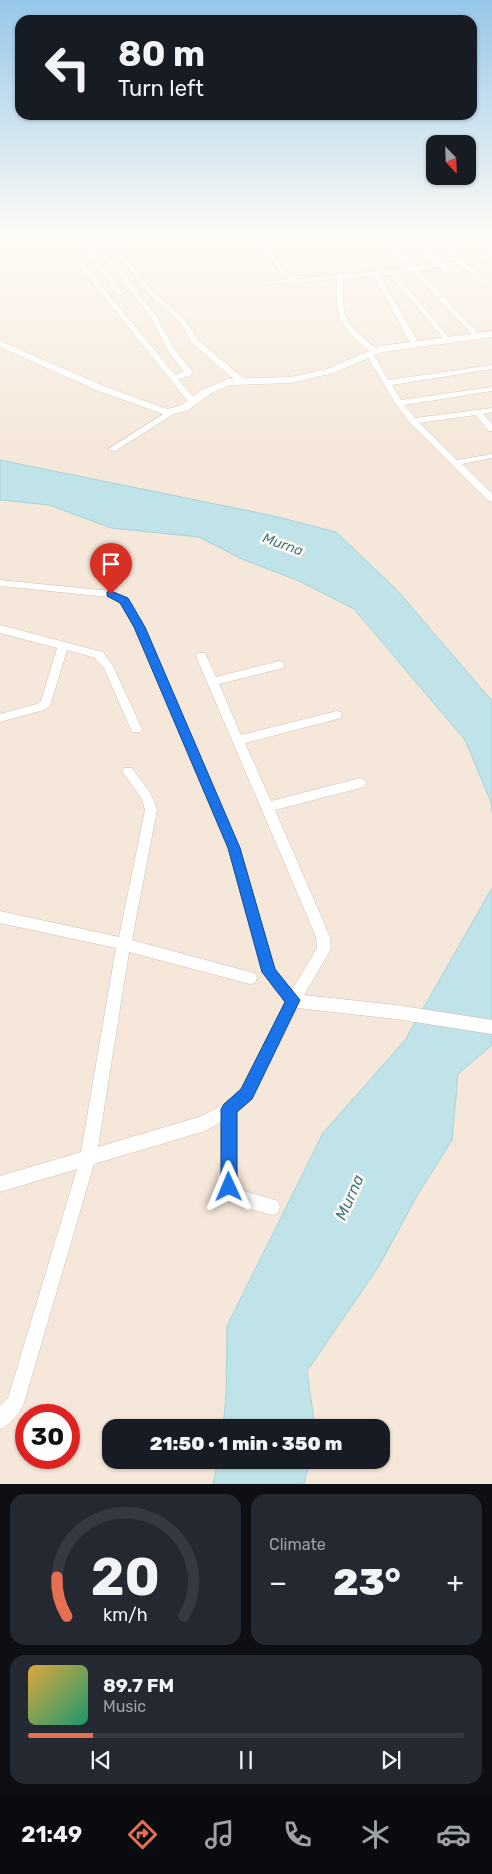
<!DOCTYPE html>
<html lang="en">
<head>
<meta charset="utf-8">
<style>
  :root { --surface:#171b24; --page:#242831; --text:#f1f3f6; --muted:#9ea1a6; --line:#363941; --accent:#e76f51 }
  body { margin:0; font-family:Rubik,sans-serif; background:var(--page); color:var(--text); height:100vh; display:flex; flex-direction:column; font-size:19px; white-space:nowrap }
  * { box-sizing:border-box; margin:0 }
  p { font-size:16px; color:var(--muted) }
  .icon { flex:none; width:28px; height:28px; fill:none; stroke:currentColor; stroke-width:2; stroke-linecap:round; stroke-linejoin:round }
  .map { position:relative; height:1484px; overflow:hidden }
  .sheet { display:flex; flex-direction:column; gap:10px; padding:10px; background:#0d0f14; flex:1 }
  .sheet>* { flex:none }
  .hud { position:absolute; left:15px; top:15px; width:462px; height:105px; border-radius:15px; box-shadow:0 1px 4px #0004; background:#171b24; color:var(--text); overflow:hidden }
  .needle { width:32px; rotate:157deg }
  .fabs { position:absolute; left:426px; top:135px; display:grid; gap:10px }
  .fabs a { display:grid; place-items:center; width:50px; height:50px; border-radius:10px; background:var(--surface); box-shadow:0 1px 4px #0004; font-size:25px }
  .speed { position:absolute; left:15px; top:1404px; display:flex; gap:10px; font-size:25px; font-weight:700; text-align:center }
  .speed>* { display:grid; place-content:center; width:65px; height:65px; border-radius:50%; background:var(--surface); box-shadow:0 1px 4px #0004; line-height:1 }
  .speed .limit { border:8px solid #d22; background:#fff; color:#111 }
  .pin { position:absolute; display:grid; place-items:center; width:42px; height:42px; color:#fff; margin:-51px -21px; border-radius:50% 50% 50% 0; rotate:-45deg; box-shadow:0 0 5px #0007 }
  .pin .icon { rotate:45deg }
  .me { position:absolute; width:55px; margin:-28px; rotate:359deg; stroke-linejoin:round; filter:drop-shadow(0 0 4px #0008) }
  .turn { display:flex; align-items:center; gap:18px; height:105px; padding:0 20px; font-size:22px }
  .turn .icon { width:65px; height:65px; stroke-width:2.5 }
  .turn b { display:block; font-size:35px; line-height:42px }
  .big { font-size:38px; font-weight:800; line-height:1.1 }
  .sheet .card { flex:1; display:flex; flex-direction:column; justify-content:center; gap:8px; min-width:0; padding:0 18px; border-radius:15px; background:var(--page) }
  .sheet .dial { align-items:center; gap:0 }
  .dial svg { height:130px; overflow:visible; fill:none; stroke:var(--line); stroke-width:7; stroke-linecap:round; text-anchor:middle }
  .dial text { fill:var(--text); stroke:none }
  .song { display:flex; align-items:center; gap:15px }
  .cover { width:60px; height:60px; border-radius:8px; background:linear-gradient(135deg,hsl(40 70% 55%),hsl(160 70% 35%)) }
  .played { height:5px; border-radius:2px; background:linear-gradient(90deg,var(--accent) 15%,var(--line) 15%) }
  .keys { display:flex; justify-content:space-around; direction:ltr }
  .heat { display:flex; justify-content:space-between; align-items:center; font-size:28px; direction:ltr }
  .sheet .tiles { flex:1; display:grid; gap:10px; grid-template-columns:1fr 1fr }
  .card:last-child { grid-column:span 2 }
  .trip { position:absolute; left:102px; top:1419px; width:288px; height:50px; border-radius:15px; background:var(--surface); box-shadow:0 1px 4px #0004; font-weight:800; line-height:50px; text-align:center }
  .tab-bar { display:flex; height:80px; justify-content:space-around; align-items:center; background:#090b0e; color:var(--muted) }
  .tab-bar .icon { width:35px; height:35px }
  .tab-bar .selected { color:var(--accent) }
  .tab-bar b { font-size:22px; color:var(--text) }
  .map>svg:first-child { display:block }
  .residential { fill:#f5e8da; fill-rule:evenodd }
  .water { fill:#bfe3e8; stroke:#a5d3da }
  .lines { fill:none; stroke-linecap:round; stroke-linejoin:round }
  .street-casing { stroke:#d1beb0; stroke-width:1 }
  .secondary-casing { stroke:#d6c0b0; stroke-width:1 }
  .street { fill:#fff; fill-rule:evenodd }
  .secondary { fill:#fff; fill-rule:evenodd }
  .route { fill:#1a73e8; stroke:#114b97 }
  .labels { text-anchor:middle; stroke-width:5; stroke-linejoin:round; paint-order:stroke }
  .water-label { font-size:14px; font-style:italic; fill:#437c86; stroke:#fffaf3 }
  .near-water-label { font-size:16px; font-style:italic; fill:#437c86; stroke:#fffaf3 }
</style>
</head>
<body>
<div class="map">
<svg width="492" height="1484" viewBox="0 0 492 1484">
  <rect width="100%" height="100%" fill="#fdf6ec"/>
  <path class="residential" d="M0 236H492V1484H0ZM26 1415H69V1458H26ZM111 1428H381V1460H111Z"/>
  <path class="water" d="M0 460 274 516 336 532 397 590 492 701V812L491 802 465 740 354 609 299 581 242 559 199 537 111 528 49 505 0 500Z
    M492 888V1045L458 1074 452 1140 418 1194 379 1266 307 1371 315 1427 223 1428 226 1396 227 1326 323 1133 405 1040Z
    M218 1460H310L304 1484H213Z"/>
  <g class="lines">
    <g class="street-casing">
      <path id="street" d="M104 236H110L150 289 186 321 198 340 244 379V383H238L192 343 181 323 146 291Z
        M255 236H261L284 270 296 279 410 268 383 241 405 236H419L417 238 442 263 457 261 431 236H437L463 260 492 255V259L467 263 487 282V284L485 285 460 264 446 266 457 278 454 280 439 267 418 270 479 335V337H475L412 271 396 274 449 338V340H445L390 275 380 276 419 344 418 346 411 344 374 276 343 279C341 321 347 324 378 350V354H373L389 380 492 365V369L392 385 401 400 492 387V391L404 405 415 418 492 408V412L483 414 492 424V431H489L476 415 419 423 457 460 492 454V458L462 464 492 494V502L489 501 410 423 395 403 366 354 371 352C341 326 334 321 337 279L269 284V282L271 281 289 280 280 272ZM411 239 436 264 416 267 391 242Z
        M82 244H86L122 293V295H118L82 246Z
        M101 251H105L155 314 176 351 193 372 190 376 178 379 196 400V404H190L77 263 82 262 175 375 184 372 169 352 150 316 101 253Z
        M173 408 180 410 115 451 108 449Z
        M0 580 111 591 127 598 144 627 240 848 275 970 292 990 317 948 316 937 196 656 197 653H205L216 677 279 661 283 662 284 665 283 668 219 684 241 735 337 711 341 712 342 715 341 718 245 743 271 801 360 778 364 780 366 783 364 786 360 788 275 810 330 937 331 949 304 995 396 1005 492 1020V1034L396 1019 297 1008 252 1099 237 1112V1184L241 1190 278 1201 280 1207 278 1213 272 1215C253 1209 229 1207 221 1187V1122L205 1131 94 1164 24 1403C20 1413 10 1425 0 1429V1406L8 1398 77 1169 0 1192V1176L81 1152 116 948 0 923V911L119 937 145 810 142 799 122 771 124 768H132L151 794 157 810 132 940 250 972 255 973 257 978 255 983 250 984 129 952 98 1147 202 1116 224 1104 242 1089 285 1002 262 973 228 848 134 627 120 602 109 597 0 586Z
        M0 625 103 652 113 666 142 729 140 732H132L104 668 95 658 67 650 50 706 44 710 0 722V714L37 704 41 701 57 648 0 633Z"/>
    </g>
    <g class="secondary-casing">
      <path id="secondary" d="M469 236H478L492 250V256Z
        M492 331V337L383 352 333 373 291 383 230 385 210 394 187 411 166 415 96 390 0 347V341L104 386 167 409 180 406 202 390 228 379 291 377 327 369 381 346Z"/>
    </g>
    <use href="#street" class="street"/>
    <use href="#secondary" class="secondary"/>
  </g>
  <linearGradient id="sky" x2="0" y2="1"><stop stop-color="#97c7e8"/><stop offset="0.53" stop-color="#fefbf6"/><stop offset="1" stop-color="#fefbf6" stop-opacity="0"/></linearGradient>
  <rect width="492" height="444" fill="url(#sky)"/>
  <path class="route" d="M111 591 128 598 145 627 240 848 275 969 300 1000 252 1099 237 1112V1187L234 1193 229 1195 223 1193 221 1187V1109L224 1104 241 1089 285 1002 262 972 228 848 134 627 120 603 107 596V592Z"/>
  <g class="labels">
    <g class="water-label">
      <text transform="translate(283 544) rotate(20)" y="5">Murna</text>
    </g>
    <g class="near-water-label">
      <text transform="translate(349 1197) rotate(-66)" y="6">Murna</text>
    </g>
  </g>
</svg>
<div class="fabs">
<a><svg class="needle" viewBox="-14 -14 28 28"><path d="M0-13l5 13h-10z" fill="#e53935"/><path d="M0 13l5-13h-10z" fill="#9ea1a6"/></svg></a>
</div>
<div class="speed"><div class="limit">30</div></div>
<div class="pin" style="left:111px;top:594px;background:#d93025"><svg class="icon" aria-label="arrive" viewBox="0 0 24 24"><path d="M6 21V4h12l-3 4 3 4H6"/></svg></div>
<svg class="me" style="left:229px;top:1187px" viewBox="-20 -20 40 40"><path d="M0-17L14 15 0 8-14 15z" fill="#1a73e8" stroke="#fff" stroke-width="4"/></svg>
<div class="trip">21:50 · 1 min · 350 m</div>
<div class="hud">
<div class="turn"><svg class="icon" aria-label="left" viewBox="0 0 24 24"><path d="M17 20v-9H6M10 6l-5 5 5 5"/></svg><div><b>80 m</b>Turn left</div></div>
</div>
</div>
<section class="sheet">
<div class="tiles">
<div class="card dial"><svg viewBox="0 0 100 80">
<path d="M14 69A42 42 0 1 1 86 69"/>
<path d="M14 69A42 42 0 0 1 8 45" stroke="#e76f51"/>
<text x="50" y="56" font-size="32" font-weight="700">20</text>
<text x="50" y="72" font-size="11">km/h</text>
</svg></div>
<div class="card"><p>Climate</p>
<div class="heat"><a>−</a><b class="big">23°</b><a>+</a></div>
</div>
<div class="card">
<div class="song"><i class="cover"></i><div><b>89.7 FM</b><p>Music</p></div></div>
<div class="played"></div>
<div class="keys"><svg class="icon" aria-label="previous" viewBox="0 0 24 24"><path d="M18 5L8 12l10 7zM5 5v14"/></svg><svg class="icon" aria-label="pause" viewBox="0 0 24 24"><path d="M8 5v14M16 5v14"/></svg><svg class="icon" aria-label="next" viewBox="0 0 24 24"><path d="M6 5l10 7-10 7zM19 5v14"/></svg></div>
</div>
</div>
</section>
<nav class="tab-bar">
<b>21:49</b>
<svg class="icon selected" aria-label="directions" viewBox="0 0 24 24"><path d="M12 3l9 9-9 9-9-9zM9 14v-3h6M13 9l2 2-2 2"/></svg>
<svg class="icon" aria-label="music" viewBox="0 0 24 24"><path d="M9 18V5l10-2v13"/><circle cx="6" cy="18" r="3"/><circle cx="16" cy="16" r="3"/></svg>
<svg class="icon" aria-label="phone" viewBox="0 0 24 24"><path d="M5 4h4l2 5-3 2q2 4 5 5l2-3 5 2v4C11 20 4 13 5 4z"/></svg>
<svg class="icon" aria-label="climate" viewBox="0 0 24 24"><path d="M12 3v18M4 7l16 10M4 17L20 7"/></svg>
<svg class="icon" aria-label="car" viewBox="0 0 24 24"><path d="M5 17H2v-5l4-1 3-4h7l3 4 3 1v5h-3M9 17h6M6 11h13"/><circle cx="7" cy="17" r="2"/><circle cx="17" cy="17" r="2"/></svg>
</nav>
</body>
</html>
